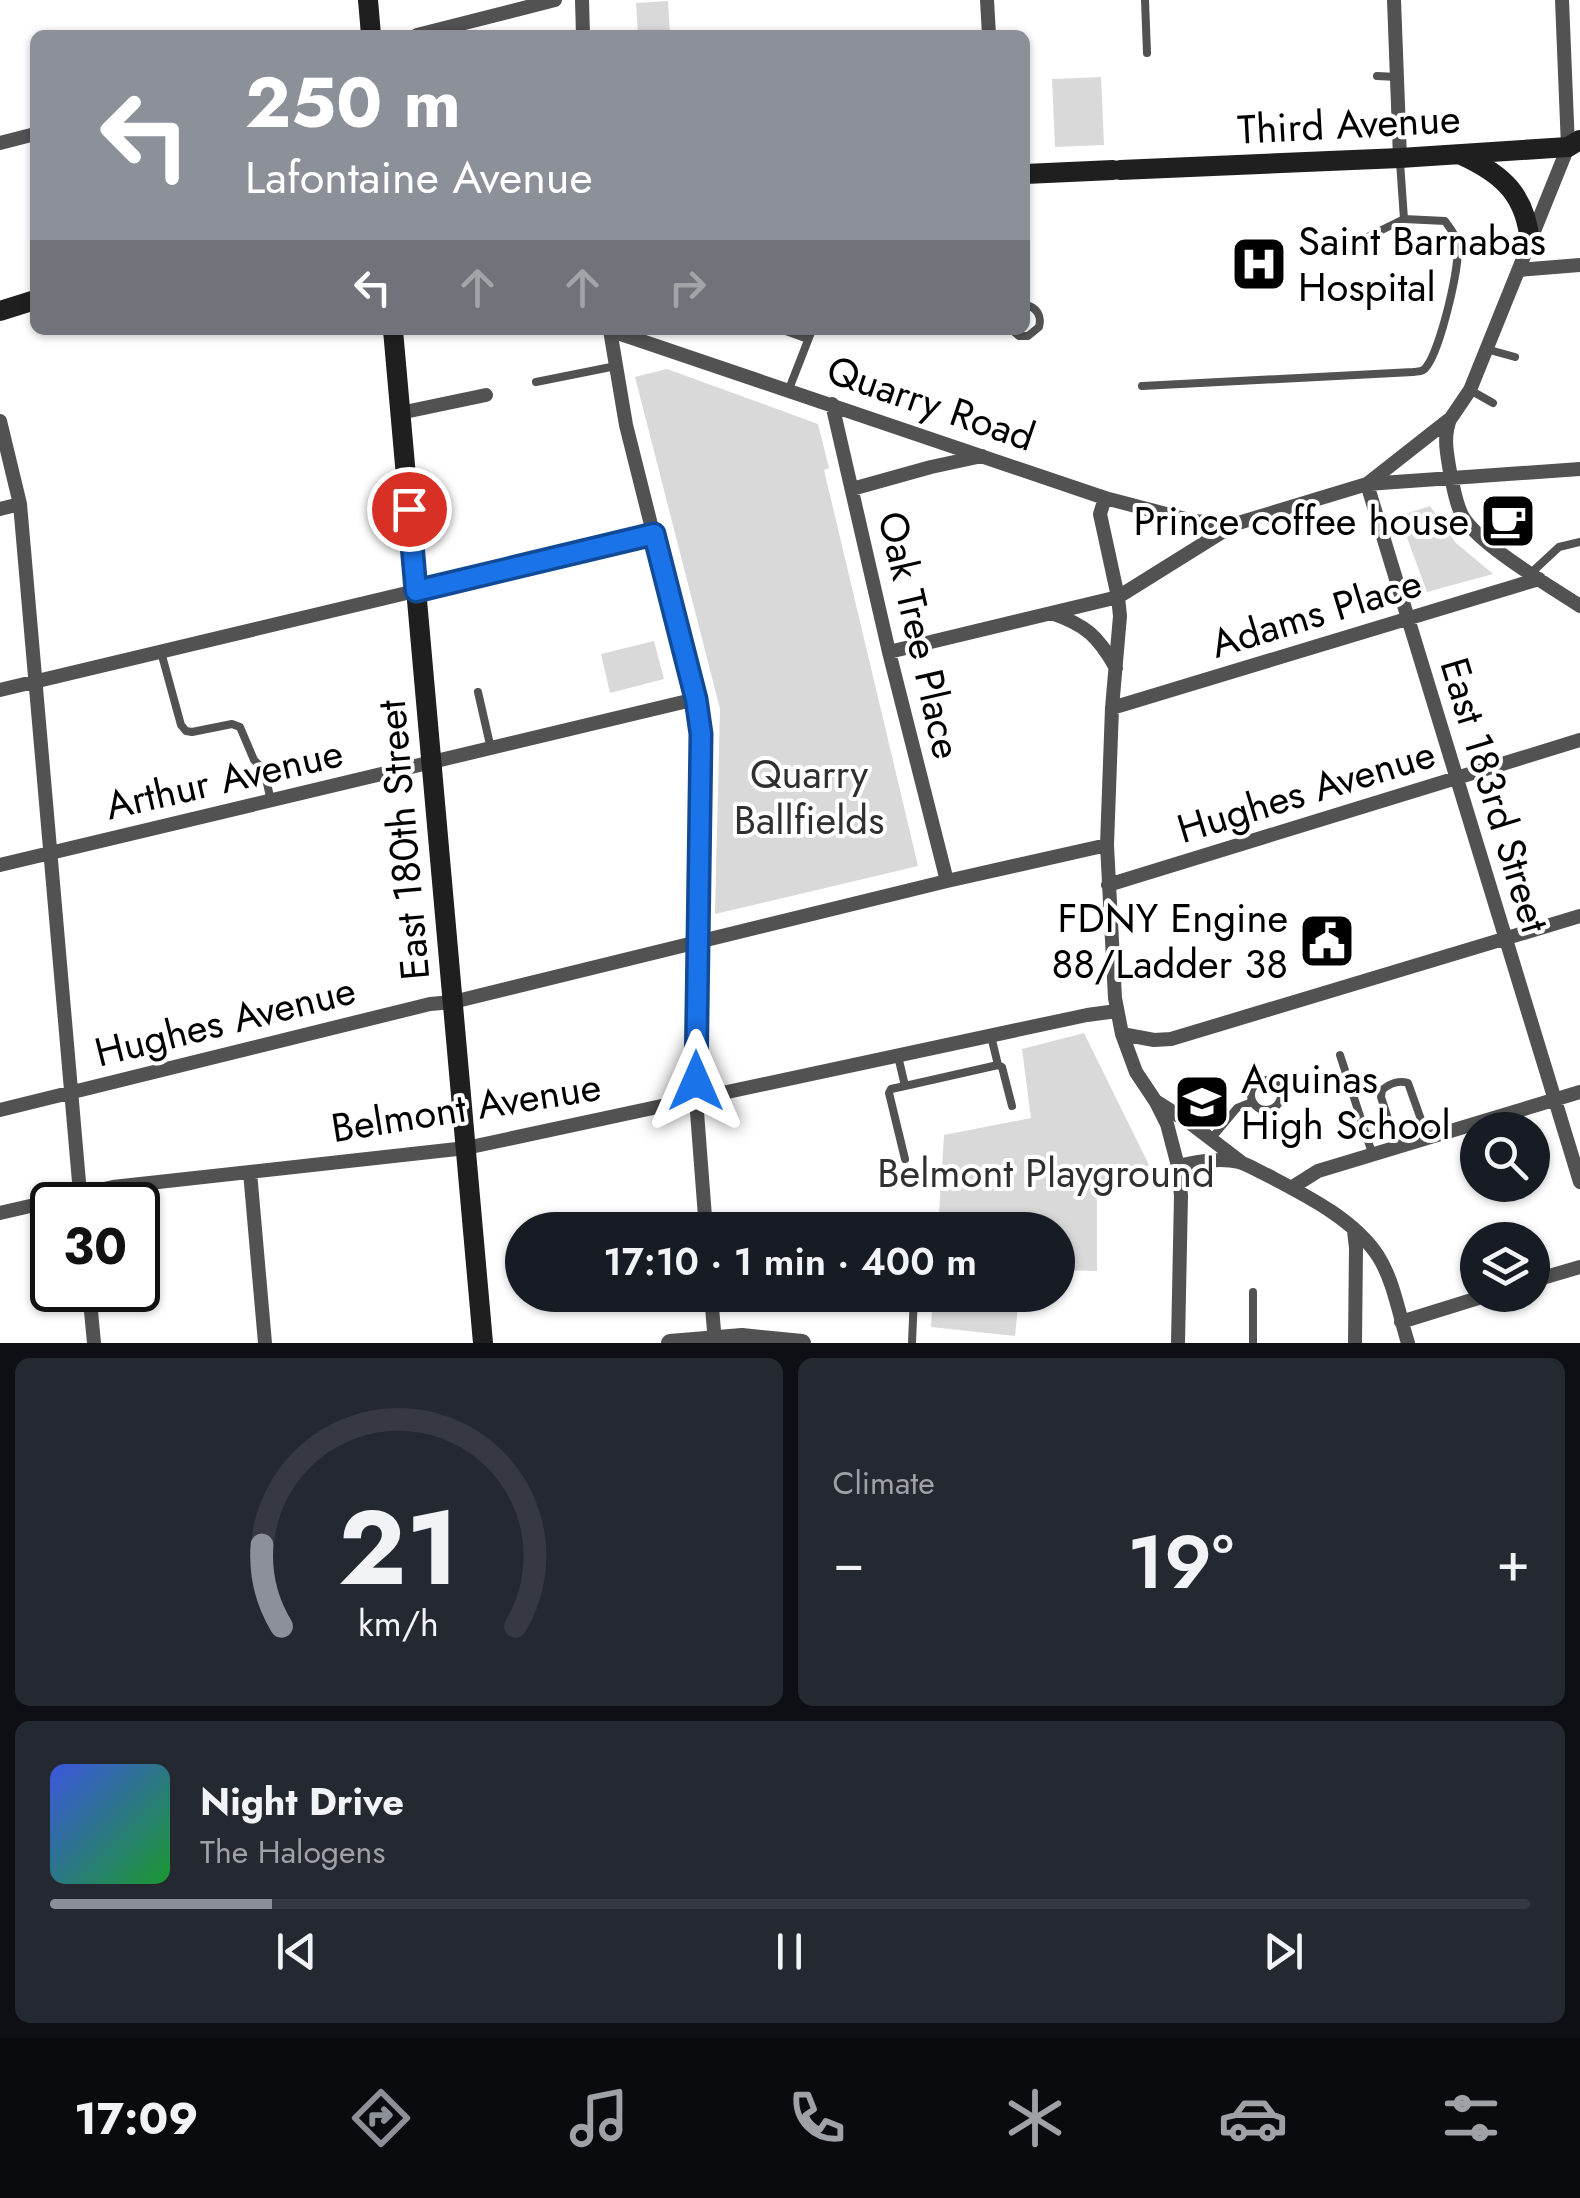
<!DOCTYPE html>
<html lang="en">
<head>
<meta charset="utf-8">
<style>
  :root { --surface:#171b24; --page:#242831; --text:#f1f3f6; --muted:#9ea1a6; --line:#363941; --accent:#8c9099 }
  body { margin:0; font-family:Jost,sans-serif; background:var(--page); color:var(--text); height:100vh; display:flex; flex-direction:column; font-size:38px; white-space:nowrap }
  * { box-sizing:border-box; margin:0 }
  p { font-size:32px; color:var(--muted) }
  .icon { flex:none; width:55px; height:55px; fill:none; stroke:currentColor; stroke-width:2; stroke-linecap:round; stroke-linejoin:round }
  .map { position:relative; height:1343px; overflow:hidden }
  .side { display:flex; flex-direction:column; gap:15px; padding:15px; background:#0d0f14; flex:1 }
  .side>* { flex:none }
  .hud { position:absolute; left:30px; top:30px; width:1000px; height:305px; border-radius:15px; box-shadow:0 2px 8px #0004; background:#8c9099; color:#fff; overflow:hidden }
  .tools { position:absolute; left:1460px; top:1112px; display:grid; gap:20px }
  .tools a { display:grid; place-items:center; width:90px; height:90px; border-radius:50%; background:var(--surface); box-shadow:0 2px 8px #0004; font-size:50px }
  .speed { position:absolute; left:30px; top:1182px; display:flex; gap:20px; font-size:50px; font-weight:700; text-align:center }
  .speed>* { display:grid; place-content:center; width:130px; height:130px; border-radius:50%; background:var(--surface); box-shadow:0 2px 8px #0004; line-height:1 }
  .speed .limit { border:5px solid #111; border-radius:15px; background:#fff; color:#111 }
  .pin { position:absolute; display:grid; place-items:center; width:85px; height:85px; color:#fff; margin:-42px; border:5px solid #fff; border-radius:50%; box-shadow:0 2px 10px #0007 }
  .me { position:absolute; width:110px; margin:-55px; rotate:0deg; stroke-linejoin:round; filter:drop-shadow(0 0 8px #0008) }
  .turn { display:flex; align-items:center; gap:35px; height:210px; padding:0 50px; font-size:45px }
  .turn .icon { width:130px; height:130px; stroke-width:2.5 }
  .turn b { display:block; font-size:70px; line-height:85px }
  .lanes { display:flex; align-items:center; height:95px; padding:0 50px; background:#0003; justify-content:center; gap:50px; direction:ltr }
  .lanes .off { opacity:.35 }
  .big { font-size:75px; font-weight:600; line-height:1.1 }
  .side .tile { flex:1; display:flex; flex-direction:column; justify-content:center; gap:15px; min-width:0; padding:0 35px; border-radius:15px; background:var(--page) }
  .side .dial { align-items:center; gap:0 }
  .dial svg { height:260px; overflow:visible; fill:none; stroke:var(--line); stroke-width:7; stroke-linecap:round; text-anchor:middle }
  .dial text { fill:var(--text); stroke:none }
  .song { display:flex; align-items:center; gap:30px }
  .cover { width:120px; height:120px; border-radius:15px; background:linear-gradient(135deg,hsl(230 70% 55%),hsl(130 70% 35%)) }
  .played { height:10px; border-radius:5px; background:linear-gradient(90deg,var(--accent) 15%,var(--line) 15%) }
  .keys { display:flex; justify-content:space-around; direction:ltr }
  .heat { display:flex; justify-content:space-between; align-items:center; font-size:55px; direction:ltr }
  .side .tiles { flex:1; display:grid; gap:15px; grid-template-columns:1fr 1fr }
  .tile:last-child { grid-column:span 2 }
  .trip { position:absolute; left:505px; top:1212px; width:570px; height:100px; border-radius:50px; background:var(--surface); box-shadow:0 2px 8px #0004; font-weight:600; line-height:100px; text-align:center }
  .tab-bar { display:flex; height:160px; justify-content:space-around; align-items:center; background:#090b0e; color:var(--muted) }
  .tab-bar .icon { width:70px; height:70px }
  .tab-bar .current { color:var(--accent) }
  .tab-bar b { font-size:45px; color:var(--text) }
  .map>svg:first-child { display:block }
  .green { fill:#d9d9d9 }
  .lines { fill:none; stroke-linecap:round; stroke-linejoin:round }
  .service { stroke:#525252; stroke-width:8 }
  .minor { stroke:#525252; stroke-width:14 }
  .tertiary { stroke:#525252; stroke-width:18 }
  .secondary { stroke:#1f1f1f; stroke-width:20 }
  .route-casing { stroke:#114b97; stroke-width:25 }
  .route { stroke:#1a73e8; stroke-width:18 }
  .labels { text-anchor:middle; stroke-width:8; stroke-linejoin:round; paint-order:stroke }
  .street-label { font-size:40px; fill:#000; stroke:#fff }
  .poi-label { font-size:40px; fill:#000; stroke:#fff; text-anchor:start }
  .park-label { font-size:40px; fill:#303030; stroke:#fff }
</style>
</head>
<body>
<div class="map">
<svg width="1580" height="1343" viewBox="0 0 1580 1343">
  <rect width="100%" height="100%" fill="#fff"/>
  <path class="green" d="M668 1 670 35H638L636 3Z
    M1101 77 1104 145 1055 147 1052 79Z
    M667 369 818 424 829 468 824 470 918 866 715 914 720 709 635 377Z
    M1430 506 1456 543 1493 574 1427 592 1399 516Z
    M654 641 664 679 610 693 601 654Z
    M1084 1033 1149 1165 1097 1197V1271L1058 1270V1230H938L944 1135 1031 1118 1022 1049Z
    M933 1295H1019L1015 1336 931 1327Z"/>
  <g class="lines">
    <path class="service" d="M1145 0 1147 53
      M1377 76 1397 77
      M1337 252 1404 219
      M783 330 808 339
      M1012 330 1019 336H1028L1039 327C1042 316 1037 307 1025 305
      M1486 349 1515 357
      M536 382 616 366
      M1142 386 1413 372C1421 371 1423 372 1427 366 1440 349 1462 262 1457 242 1456 235 1449 227 1445 221L1404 219 1400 162
      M789 389 812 330
      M1470 390 1493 403
      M1531 573 1559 547 1580 542
      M161 652 181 725 186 731 192 732 232 724 240 727 254 760 264 770 271 801
      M478 692 491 749
      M991 1036 998 1065
      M1340 1055 1373 1156
      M898 1056 905 1086 891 1089 889 1093 905 1159
      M1251 1095a15 15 0 1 1 30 0a15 15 0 1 1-30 0Z
      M905 1086 998 1065 1002 1067 1012 1106
      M1390 1125 1381 1097 1382 1090C1389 1084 1399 1080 1408 1083L1428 1139
      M1211 1139 1237 1108 1252 1102
      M1253 1292V1343
      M912 1343 914 1295"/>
    <path class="minor" d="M582 0 583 35
      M987 0 989 35
      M1394 0 1400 158
      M417 35 555 0
      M0 143 35 134
      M1519 270 1580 265
      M609 330 1105 498 1193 521 1235 524
      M610 330 626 425 699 716 696 1099 706 1230
      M832 404 889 652 947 881
      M400 413 486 395
      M1450 419C1443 438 1447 453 1450 472 1454 488 1455 503 1463 517 1481 546 1550 586 1580 606
      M0 421 20 504 81 1205
      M1367 484 1580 1182
      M1367 484 1451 418 1470 390 1568 147 1562 0
      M852 489 931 467 982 456
      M1105 498 1100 514 1118 597 1120 616 1112 708 1107 845 1115 998 1122 1034 1136 1072 1156 1102 1167 1124 1178 1166 1181 1196 1178 1343
      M0 509 20 504
      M1051 613C1086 625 1098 636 1116 668
      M889 652 1118 597 1235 524 1367 484 1580 469
      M0 690 654 534
      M1112 708 1539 579
      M0 865 696 699
      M1108 885 1580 740
      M1122 1034 1154 1040 1171 1039 1580 916
      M1157 1102 1190 1123 1241 1162
      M0 1110 430 1004 453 1002 947 881 1107 845
      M1178 1166C1197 1162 1219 1157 1239 1162 1249 1165 1258 1171 1267 1175 1305 1195 1354 1219 1378 1256 1394 1281 1399 1315 1408 1343
      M250 1172 265 1343
      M1291 1188 1318 1171 1580 1092
      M0 1213 113 1187 466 1148 1087 1015 1117 1011
      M1354 1231 1356 1248 1355 1343
      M1532 1281 1580 1267
      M89 1290 94 1343
      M711 1295 715 1343
      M1401 1322 1488 1295"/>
    <path class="tertiary" d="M670 1343 742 1337 802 1343"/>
    <path class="secondary" d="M368 0 371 35
      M1461 155C1503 174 1526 195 1530 243
      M1120 170 1400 158 1568 147 1580 140
      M1025 174 1113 170
      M0 311 35 300
      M393 330 483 1343"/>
  </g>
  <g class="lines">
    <g class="route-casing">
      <path id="route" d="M409 509 416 591 654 534 696 699 701 734 696 1081"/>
    </g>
    <use href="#route" class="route"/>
  </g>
  <defs>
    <g id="hospital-square" transform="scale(2.875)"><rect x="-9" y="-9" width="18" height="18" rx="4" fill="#000" stroke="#fff"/><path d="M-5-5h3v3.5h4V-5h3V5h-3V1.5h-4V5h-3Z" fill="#fff"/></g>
    <g id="cafe-square" transform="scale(2.875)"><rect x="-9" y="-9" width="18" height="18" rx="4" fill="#000" stroke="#fff"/><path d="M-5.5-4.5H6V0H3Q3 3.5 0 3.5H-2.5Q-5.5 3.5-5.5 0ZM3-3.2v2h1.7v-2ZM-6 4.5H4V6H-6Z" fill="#fff"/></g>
    <g id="civic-square" transform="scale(2.875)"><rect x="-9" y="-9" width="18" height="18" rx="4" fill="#000" stroke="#fff"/><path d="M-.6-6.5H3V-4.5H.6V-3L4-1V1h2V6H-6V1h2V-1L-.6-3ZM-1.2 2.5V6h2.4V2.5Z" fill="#fff"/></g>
    <g id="school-square" transform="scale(2.875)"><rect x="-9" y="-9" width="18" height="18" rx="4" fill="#000" stroke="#fff"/><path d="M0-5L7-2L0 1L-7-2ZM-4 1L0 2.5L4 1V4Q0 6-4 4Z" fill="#fff"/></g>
  </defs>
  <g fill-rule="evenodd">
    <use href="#hospital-square" x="1259" y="264"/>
    <use href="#cafe-square" x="1508" y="521"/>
    <use href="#civic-square" x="1327" y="941"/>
    <use href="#school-square" x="1202" y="1102"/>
  </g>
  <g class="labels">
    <g class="street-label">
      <text transform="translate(1349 124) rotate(-3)" y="14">Third Avenue</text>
      <text transform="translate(931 403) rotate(19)" y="14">Quarry Road</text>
      <text transform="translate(1316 613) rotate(-17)" y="14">Adams Place</text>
      <text transform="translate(920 635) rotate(77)" y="14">Oak Tree Place</text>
      <text transform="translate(224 779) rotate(-13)" y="14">Arthur Avenue</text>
      <text transform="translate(1306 791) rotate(-17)" y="14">Hughes Avenue</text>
      <text transform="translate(1495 795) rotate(73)" y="14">East 183rd Street</text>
      <text transform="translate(403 840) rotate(-95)" y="14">East 180th Street</text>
      <text transform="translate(225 1021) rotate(-14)" y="14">Hughes Avenue</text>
      <text transform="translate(466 1107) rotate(-9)" y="14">Belmont Avenue</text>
    </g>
    <g class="poi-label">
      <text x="1298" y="255">Saint Barnabas<tspan x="1298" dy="46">Hospital</tspan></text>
      <text x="1469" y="535" text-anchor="end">Prince coffee house</text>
      <text x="1288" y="932" text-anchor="end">FDNY Engine<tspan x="1288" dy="46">88/Ladder 38</tspan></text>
      <text x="1241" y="1093">Aquinas<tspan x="1241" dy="46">High School</tspan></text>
    </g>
    <g class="park-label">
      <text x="809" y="788">Quarry<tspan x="809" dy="46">Ballfields</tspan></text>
      <text x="1046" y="1187">Belmont Playground</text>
    </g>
  </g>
</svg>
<div class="tools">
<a><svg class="icon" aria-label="search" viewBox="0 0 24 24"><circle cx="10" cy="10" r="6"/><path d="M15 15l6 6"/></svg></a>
<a><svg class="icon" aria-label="layers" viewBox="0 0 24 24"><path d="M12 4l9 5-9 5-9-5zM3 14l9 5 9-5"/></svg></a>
</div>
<div class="speed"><div class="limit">30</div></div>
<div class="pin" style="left:409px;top:509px;background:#d93025"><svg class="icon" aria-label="arrive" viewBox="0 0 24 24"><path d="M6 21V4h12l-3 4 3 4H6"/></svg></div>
<svg class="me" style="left:696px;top:1081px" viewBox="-20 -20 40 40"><path d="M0-17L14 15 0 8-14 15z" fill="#1a73e8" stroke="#fff" stroke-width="4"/></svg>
<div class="trip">17:10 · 1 min · 400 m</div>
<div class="hud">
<div class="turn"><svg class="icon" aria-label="left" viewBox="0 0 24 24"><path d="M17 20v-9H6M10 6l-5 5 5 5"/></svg><div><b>250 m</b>Lafontaine Avenue</div></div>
<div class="lanes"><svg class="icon" aria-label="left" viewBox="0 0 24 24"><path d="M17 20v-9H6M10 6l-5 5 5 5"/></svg><svg class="icon off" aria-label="ahead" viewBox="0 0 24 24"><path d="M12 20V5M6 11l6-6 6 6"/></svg><svg class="icon off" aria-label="ahead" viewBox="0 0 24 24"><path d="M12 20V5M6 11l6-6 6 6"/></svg><svg class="icon off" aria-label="right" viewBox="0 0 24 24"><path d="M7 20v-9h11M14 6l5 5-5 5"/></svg></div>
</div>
</div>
<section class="side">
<div class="tiles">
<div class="tile dial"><svg viewBox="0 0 100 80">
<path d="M14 69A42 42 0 1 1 86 69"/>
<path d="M14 69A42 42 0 0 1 8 44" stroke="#8c9099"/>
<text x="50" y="56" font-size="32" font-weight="700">21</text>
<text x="50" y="72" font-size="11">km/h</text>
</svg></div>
<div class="tile"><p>Climate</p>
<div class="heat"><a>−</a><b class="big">19°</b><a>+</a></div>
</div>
<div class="tile">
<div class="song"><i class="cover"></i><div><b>Night Drive</b><p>The Halogens</p></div></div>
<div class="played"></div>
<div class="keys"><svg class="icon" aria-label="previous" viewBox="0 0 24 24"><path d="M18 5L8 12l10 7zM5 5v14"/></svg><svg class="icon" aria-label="pause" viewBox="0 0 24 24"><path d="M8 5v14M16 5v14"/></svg><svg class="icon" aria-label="next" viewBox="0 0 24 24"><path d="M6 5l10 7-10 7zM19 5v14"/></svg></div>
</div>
</div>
</section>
<nav class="tab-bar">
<b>17:09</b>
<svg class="icon current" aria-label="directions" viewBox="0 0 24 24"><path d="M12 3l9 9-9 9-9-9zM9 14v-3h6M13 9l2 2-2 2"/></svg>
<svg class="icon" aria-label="music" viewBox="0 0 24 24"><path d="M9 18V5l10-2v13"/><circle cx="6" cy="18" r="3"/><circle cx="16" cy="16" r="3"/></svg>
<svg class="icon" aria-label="phone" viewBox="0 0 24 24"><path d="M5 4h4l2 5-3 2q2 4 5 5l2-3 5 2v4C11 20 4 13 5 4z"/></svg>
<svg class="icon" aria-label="climate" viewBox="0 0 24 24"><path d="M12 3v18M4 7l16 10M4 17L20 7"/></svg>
<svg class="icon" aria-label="car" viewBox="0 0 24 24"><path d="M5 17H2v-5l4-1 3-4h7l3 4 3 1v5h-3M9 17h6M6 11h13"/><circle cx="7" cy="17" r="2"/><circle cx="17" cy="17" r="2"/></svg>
<svg class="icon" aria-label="filters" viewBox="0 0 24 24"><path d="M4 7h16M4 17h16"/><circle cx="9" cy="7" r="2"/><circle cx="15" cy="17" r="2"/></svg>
</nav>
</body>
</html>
